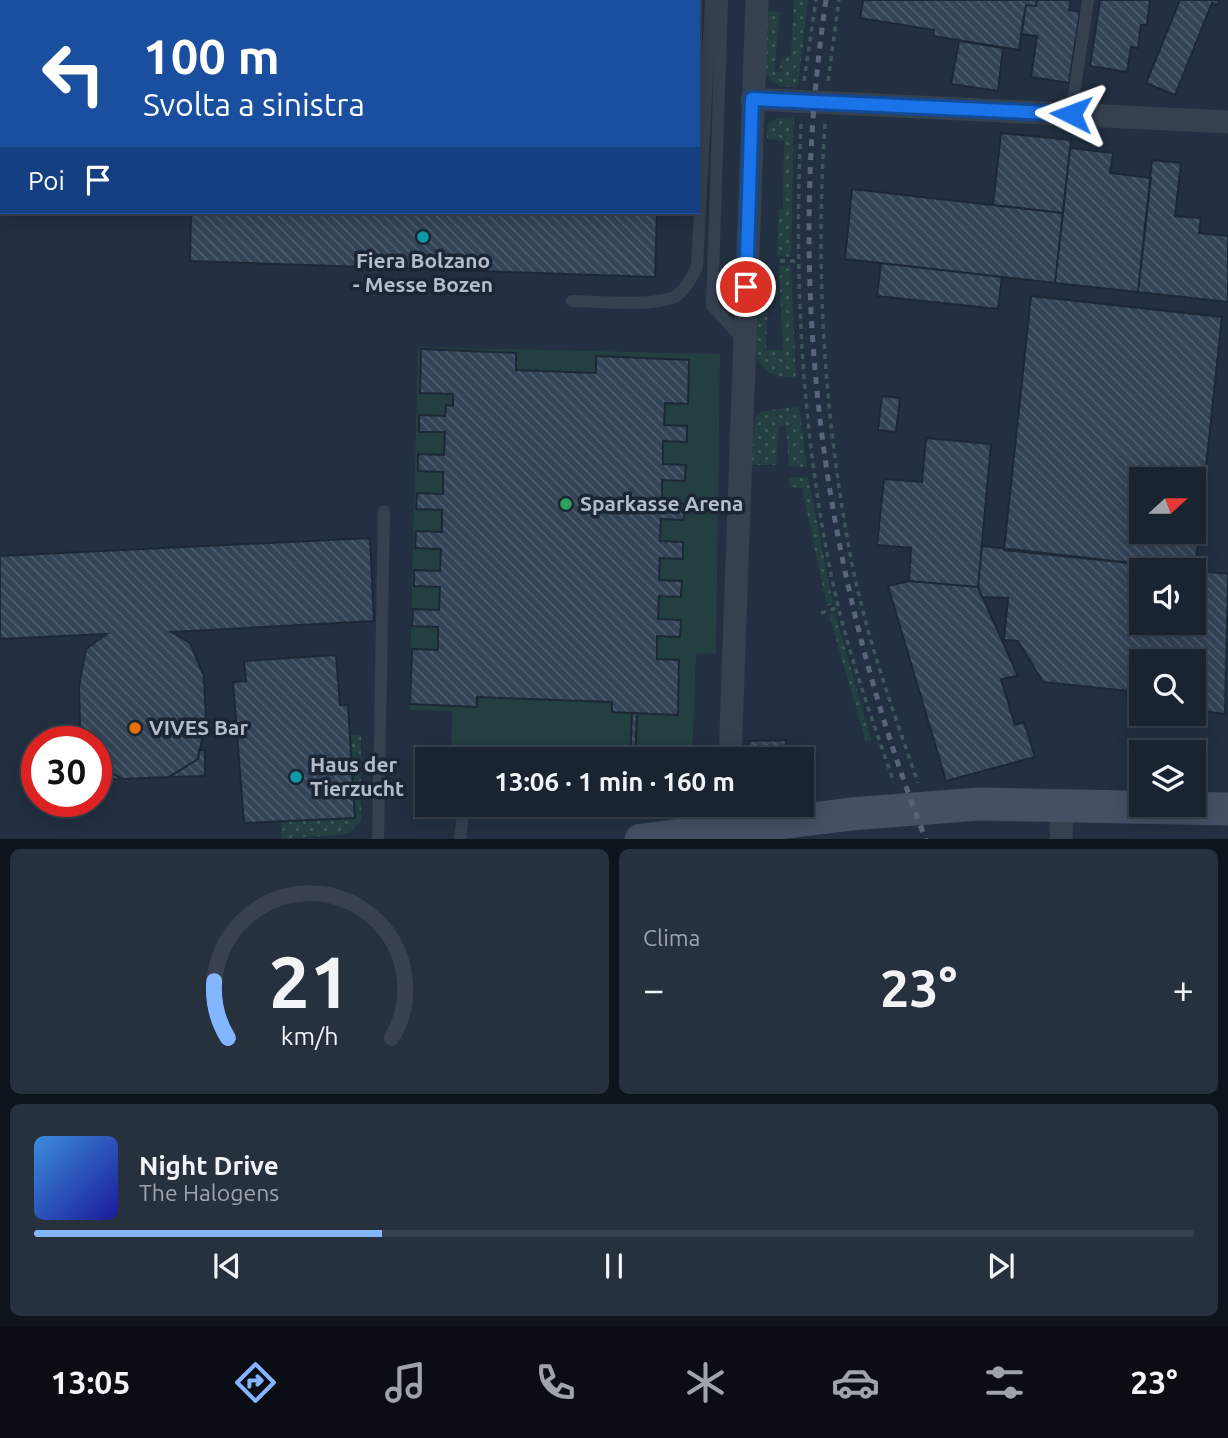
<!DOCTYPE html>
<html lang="it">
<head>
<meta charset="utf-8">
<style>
  :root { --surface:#1a2431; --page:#27303d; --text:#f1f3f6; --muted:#9fa4ab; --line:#38414d; --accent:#83b6ff }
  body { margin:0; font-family:Ubuntu,sans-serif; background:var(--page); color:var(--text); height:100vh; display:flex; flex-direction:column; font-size:26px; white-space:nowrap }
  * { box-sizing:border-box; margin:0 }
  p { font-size:23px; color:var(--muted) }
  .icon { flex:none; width:38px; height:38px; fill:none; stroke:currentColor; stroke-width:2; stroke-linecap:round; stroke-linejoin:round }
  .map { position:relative; height:839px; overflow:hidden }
  .sheet { display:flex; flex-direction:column; gap:10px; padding:10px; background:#0e141b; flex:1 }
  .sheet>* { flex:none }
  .guide { position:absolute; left:0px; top:0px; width:700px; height:214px; box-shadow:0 4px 18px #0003,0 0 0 2px var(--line); background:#1a4fa0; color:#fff; overflow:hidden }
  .needle { width:46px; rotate:69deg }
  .tools { position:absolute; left:1129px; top:467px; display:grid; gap:14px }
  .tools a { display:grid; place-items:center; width:77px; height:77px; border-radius:0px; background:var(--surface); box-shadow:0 4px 18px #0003,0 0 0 2px var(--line); font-size:35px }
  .speed { position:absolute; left:21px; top:726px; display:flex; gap:14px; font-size:35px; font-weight:700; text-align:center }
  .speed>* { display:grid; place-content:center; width:91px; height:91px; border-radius:50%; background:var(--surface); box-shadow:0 4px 18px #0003,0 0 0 2px var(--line); line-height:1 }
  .speed .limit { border:10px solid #d22; background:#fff; color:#111 }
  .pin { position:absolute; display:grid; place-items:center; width:60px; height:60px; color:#fff; margin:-30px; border:4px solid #fff; border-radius:50%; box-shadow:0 2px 7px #0007 }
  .me { position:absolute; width:77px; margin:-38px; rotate:273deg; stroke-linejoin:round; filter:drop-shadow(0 0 5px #0008) }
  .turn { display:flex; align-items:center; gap:24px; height:147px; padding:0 28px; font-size:32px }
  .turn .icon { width:91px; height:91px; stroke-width:2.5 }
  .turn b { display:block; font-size:49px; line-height:60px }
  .then { display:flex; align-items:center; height:66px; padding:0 28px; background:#0003; gap:14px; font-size:26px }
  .big { font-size:52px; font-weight:700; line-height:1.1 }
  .sheet .widget { flex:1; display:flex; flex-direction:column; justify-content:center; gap:10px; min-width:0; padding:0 24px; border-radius:10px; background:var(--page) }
  .sheet .dial { align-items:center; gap:0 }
  .dial svg { height:182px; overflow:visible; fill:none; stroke:var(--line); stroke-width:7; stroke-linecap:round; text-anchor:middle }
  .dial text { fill:var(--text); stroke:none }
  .song { display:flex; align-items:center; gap:21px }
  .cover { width:84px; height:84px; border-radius:10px; background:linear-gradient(135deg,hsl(210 70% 55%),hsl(240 70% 35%)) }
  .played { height:7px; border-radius:4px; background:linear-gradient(90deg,var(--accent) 30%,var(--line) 30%) }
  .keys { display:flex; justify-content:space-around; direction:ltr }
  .heat { display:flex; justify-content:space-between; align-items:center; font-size:38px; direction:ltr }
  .sheet .tiles { flex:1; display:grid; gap:10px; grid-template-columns:1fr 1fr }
  .widget:last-child { grid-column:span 2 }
  .trip { position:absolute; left:415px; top:747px; width:399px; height:70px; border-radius:0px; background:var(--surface); box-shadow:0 4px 18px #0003,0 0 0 2px var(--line); font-weight:700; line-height:70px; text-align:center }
  .dock { display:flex; height:112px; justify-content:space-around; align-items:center; background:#0a0e14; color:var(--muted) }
  .dock .icon { width:49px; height:49px }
  .dock .active { color:var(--accent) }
  .dock b { font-size:32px; color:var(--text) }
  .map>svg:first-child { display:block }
  .grass { fill:url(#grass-dots) }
  .pitch { fill:#243f41 }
  .building { fill:url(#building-back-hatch); stroke:#1d2837; stroke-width:2; fill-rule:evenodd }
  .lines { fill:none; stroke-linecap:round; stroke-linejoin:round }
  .path { stroke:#3d5859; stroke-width:3.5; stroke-dasharray:5 5; stroke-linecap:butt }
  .service { stroke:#364150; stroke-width:12 }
  .minor { stroke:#364150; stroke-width:23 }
  .secondary { stroke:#445064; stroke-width:33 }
  .rail { stroke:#586578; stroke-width:5; stroke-dasharray:7 7; stroke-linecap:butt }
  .route-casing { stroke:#114b97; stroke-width:18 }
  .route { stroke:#1a73e8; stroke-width:12 }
  .culture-dot { fill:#0f9aa8; stroke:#1b2635; stroke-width:2.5 }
  .leisure-dot { fill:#2e9e5b; stroke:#1b2635; stroke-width:2.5 }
  .food-dot { fill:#e8710a; stroke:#1b2635; stroke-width:2.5 }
  .labels { text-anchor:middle; stroke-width:7; stroke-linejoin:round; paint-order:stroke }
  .poi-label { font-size:21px; font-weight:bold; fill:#b2bccb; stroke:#1b2635; text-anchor:start }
</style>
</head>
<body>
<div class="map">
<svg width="1228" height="840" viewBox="0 0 1228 840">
  <defs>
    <pattern id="grass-dots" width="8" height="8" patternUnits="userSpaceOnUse" patternTransform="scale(1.75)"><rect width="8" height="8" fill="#243f41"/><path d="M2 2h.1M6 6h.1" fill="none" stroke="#41595b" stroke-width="1.8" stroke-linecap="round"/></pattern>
    <pattern id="building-back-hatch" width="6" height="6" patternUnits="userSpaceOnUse" patternTransform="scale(1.75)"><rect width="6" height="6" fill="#334457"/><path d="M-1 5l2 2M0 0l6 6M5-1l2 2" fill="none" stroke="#4e5d6e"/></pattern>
  </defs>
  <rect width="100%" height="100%" fill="#223041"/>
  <path class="grass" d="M794 0H808L798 87C782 87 774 87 766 73V11L780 12 774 72H780L781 57 791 56Z
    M777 118H794L791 257 777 256 779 209H783L784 141 767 139V125Z
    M759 264 769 265 766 350H783L779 265H791L796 377C780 378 766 376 758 360 752 346 759 283 759 264Z
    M799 406 807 467 789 466 786 426 779 427 776 465H751L755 418 761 412Z
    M789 477H808L833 604 827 606 802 488 789 487Z
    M835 613 871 739 866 742 829 615Z
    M350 735H361V820L348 834 282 839 281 821Z"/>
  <path class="pitch" d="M418 347 720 354 716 653 696 654 692 759H451L452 711 409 710Z
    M450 805H691L690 816 450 813Z"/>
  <path class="building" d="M198 0H663L198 2Z
    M863 0H1037L1036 6 1026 5 1019 50 933 36 934 30 860 18Z
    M1037 0H1071L1069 10 1080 12 1069 83 1031 77 1037 36 1021 34 1026 5 1036 6Z
    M1100 0H1150L1147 25H1141L1138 48 1131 47 1127 72 1090 66Z
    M1180 0H1220L1217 6 1212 3 1175 95 1146 83Z
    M959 41 1003 48 998 91 951 84Z
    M1001 133 1071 140 1063 213 993 205Z
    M1070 148 1113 153 1110 173 1151 178 1138 292 1055 283Z
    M1152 160 1181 163 1175 216 1201 218 1199 233 1228 236V302L1138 292Z
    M852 189 1063 213 1055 283 845 259Z
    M191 212H657L655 277 190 261Z
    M881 263 1002 277 998 309 877 296Z
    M1031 296 1222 317 1195 570 1004 550ZM1141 480H1194V532H1141Z
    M421 349 516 353V370L596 373V356L689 360 688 404 665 403 664 425 687 426V442L663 441V464L686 465 685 481 662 480V503L684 504V520L661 519 660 541 683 542V559L660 558 659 580 682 581 681 597 659 596 658 619 681 620 680 637 657 636V659L679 660 678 715 612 712V702L477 697V707L410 704 412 649 438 650V627L412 626 413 609 439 610 440 587 414 586V570L440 571 441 549 415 548 416 531 442 532V510L416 509 417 493 443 494V472L418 471V454L444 455 445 432H419V415L445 416 446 405 453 406V394L420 393Z
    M882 396 900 398 896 432 878 430Z
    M926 438 991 444 978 587 909 581 911 548 877 545 884 479 922 482Z
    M370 538 374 621 171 632 190 643 204 676 206 720 198 759 169 777 123 779 96 765V742H85L80 725 79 686 86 649 107 634 0 639V556Z
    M982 546 1228 574 1225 714 1194 710V662H1141V702L1127 700V691L1043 682 1018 641 1004 640 1008 598 982 597 978 587ZM1141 570H1194V623H1141Z
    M909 581 978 587 1018 676 1001 679 1015 725 1024 722 1035 757 946 781 888 586Z
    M336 655 340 705H348L355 818 244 823 233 682 246 681 244 661Z
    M632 713H637L635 760H630Z
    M80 725 85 742H69L68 726Z
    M786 740 785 760H749V741Z
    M199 750H205V776L169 777 198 759Z
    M96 765 123 779 96 780Z"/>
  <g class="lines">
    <path class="path" d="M804 81 816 0
      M828 81 839 0
      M801 124C794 274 801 421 830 569 844 642 870 713 894 783
      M825 124C815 272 824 418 852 564 867 638 893 711 918 783
      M780 261H798
      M821 613 839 607"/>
    <path class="service" d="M722 0 712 305 744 341
      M1071 114 1088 0
      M572 301C596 301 662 308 679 294 688 286 692 277 697 267L711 0
      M378 840 384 511
      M460 840 464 805"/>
    <path class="minor" d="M752 99 1228 122
      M730 760 757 0
      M730 805 733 830
      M1061 840 1062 806"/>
    <path class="secondary" d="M641 840 851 814 979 804 1228 809"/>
    <path class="rail" d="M826 0C784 284 821 573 926 840"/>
  </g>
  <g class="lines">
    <g class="route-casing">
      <path id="route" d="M746 287 752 99 1071 114"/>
    </g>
    <use href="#route" class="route"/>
  </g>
  <g class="culture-dot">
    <circle cx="423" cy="237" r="7"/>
    <circle cx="296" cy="777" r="7"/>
  </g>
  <circle class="leisure-dot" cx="566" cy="504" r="7"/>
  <circle class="food-dot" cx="135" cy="728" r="7"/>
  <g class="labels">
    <g class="poi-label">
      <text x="423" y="268" text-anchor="middle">Fiera Bolzano<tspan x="423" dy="24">- Messe Bozen</tspan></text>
      <text x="580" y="511">Sparkasse Arena</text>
      <text x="149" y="735">VIVES Bar</text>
      <text x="310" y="772">Haus der<tspan x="310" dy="24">Tierzucht</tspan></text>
    </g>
  </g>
</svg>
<div class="tools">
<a><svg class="needle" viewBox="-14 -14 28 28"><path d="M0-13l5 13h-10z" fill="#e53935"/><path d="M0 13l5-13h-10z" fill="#9fa4ab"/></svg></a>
<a><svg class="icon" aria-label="sound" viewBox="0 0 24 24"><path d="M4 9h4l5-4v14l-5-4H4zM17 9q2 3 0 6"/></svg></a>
<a><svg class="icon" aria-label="search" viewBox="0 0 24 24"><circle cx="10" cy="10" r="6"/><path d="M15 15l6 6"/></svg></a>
<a><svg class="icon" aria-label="layers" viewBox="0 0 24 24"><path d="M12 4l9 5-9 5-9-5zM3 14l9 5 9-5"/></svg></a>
</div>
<div class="speed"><div class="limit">30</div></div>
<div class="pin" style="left:746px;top:287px;background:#d93025"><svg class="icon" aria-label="arrive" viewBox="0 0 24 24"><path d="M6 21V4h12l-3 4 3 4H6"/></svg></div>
<svg class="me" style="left:1071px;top:114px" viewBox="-20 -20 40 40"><path d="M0-17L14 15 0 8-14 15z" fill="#1a73e8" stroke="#fff" stroke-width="4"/></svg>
<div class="trip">13:06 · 1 min · 160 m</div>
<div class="guide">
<div class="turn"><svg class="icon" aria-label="left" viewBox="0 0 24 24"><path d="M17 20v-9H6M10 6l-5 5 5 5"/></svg><div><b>100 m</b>Svolta a sinistra</div></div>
<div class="then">Poi<svg class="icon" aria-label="arrive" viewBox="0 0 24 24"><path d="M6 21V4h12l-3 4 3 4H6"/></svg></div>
</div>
</div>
<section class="sheet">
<div class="tiles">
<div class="widget dial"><svg viewBox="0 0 100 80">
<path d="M14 69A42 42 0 1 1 86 69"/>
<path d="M14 69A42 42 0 0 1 8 44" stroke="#83b6ff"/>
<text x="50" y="56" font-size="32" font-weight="700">21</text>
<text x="50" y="72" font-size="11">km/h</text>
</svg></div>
<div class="widget"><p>Clima</p>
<div class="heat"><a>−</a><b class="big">23°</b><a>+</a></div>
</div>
<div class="widget">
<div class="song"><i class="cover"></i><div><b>Night Drive</b><p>The Halogens</p></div></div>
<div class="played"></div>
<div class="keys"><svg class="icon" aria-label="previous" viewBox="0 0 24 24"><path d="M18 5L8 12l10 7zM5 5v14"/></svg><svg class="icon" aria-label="pause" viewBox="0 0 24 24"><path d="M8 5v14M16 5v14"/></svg><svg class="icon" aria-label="next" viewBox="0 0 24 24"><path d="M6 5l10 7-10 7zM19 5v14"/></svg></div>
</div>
</div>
</section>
<nav class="dock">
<b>13:05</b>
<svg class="icon active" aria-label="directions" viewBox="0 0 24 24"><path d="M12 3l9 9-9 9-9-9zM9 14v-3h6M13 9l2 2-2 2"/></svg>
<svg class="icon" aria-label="music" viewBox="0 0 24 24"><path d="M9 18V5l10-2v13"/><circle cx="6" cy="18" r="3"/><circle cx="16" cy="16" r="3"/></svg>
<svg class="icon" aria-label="phone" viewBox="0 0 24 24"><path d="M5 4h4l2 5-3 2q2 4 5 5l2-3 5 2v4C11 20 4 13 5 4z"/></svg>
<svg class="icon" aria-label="climate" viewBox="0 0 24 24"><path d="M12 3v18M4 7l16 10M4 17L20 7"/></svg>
<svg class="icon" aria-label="car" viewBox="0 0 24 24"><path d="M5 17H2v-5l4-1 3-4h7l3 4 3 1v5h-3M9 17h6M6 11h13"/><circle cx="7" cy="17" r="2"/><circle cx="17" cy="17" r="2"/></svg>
<svg class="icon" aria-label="filters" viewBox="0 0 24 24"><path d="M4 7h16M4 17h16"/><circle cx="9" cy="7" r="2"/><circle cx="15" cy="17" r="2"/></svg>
<b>23°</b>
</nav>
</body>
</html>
